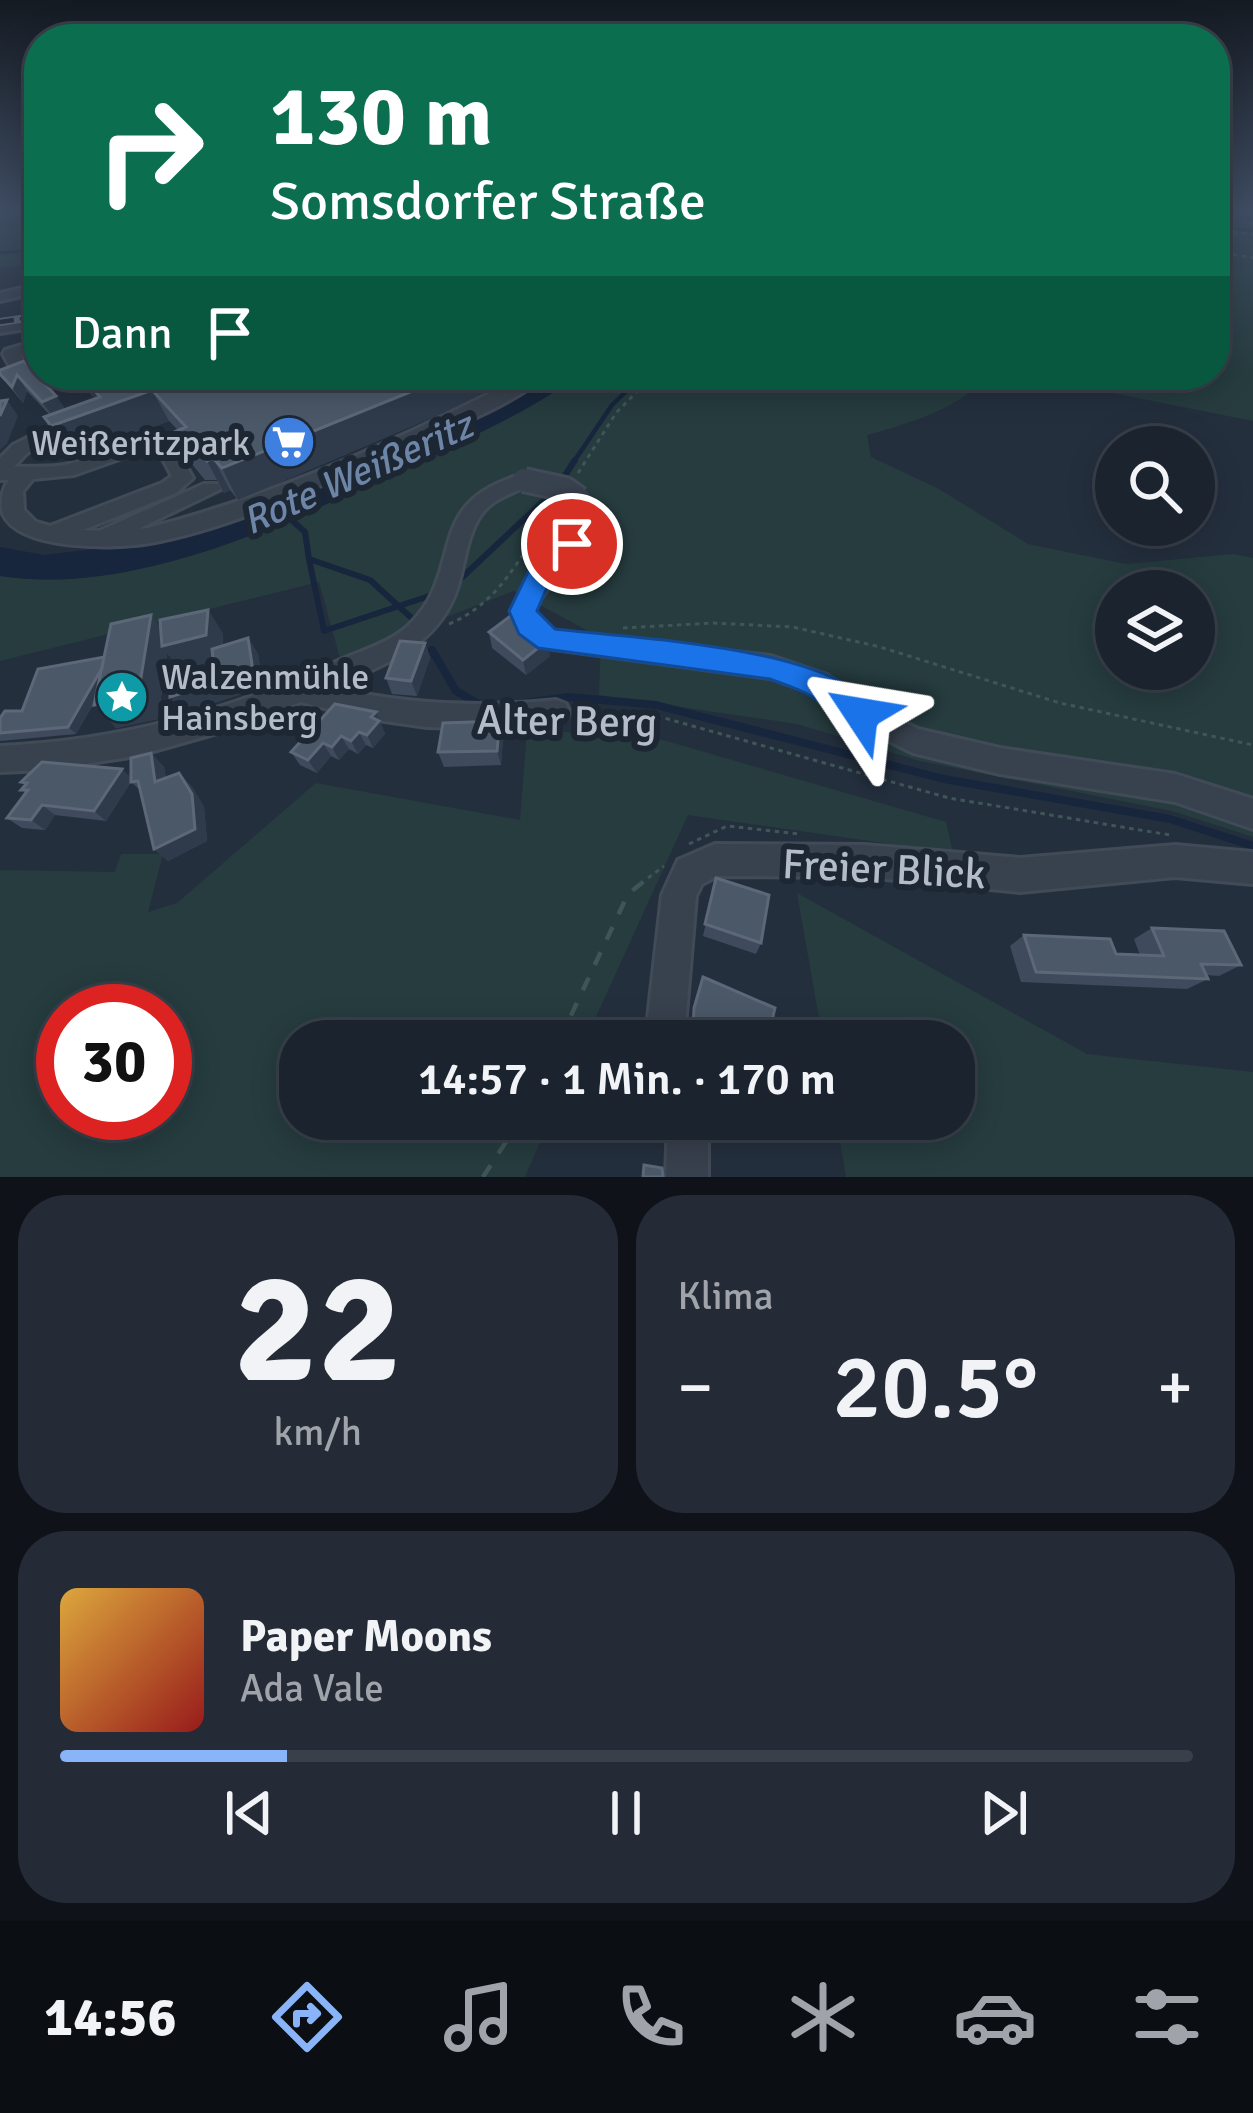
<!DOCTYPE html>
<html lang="de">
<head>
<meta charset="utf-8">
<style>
  :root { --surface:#1b232e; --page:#242b36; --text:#f1f3f6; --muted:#a0a4aa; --line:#39404a; --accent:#8ab4f8 }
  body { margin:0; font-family:Signika,sans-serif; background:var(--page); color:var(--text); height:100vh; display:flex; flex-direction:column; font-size:45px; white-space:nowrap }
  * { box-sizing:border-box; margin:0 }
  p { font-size:39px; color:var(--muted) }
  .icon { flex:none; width:66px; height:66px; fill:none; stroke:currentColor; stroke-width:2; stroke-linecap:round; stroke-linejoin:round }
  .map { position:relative; height:1177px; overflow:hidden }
  .side { display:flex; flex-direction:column; gap:18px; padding:18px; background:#0f1319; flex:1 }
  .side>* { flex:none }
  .top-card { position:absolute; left:24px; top:24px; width:1206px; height:366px; border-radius:48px; box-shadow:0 6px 30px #0003,0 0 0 3px var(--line); background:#0b6e4f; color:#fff; overflow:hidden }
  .fabs { position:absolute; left:1095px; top:426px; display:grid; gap:24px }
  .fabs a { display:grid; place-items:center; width:120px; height:120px; border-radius:50%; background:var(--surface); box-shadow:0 6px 30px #0003,0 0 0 3px var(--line); font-size:60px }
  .speed { position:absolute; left:36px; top:984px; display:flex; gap:24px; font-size:60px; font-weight:700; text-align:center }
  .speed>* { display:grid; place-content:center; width:156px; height:156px; border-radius:50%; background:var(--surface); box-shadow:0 6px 30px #0003,0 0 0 3px var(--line); line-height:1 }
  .speed .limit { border:18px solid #d22; background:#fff; color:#111 }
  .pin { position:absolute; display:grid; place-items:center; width:102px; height:102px; color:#fff; margin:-51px; border:6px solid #fff; border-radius:50%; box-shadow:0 3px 12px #0007 }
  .me { position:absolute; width:132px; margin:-66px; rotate:303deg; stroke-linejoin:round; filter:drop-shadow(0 0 9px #0008) }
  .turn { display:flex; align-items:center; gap:42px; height:252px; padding:0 48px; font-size:54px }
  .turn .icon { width:156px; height:156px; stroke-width:2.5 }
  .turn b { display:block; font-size:84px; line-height:102px }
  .then { display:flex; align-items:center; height:114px; padding:0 48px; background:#0003; gap:24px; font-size:45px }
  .big { font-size:90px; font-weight:600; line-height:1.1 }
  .side .tile { flex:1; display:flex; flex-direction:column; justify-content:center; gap:18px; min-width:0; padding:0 42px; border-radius:48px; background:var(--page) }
  .side .dial { align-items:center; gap:0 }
  .dial b { font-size:156px; line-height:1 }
  .song { display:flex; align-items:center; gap:36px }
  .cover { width:144px; height:144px; border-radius:18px; background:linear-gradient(135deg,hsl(40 70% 55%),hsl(0 70% 35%)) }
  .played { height:12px; border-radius:6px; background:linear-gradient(90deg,var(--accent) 20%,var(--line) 20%) }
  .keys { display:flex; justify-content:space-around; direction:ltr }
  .heat { display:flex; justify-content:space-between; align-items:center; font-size:66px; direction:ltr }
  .side .tiles { flex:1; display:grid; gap:18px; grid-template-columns:1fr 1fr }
  .tile:last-child { grid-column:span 2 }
  .trip { position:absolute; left:279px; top:1020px; width:696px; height:120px; border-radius:48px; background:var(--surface); box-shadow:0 6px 30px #0003,0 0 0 3px var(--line); font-weight:600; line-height:120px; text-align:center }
  .tab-bar { display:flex; height:192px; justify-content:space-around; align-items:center; background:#0b0e12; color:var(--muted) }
  .tab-bar .icon { width:84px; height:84px }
  .tab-bar .selected { color:var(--accent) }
  .tab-bar b { font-size:54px; color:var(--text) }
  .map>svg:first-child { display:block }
  .green { fill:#263c3f; fill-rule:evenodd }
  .water { fill:#17263c }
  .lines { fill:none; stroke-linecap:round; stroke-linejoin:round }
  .stream-far3 { stroke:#17263c; stroke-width:3 }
  .stream-far2 { stroke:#17263c; stroke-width:4.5 }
  .stream-far1 { stroke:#17263c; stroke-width:6 }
  .stream { stroke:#17263c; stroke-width:8 }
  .minor-casing { stroke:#414a57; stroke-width:6 }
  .path-far1 { stroke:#3f5557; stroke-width:3; stroke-dasharray:4.5 4.5; stroke-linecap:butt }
  .path { stroke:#3f5557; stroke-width:4.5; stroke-dasharray:14 14; stroke-linecap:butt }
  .minor { fill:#38414e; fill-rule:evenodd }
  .rail-far1-casing { stroke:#5a6575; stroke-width:6 }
  .rail-casing { stroke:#5a6575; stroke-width:8 }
  .rail-far1 { stroke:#1d2633; stroke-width:3; stroke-dasharray:10; stroke-linecap:butt }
  .rail { stroke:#1d2633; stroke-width:4.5; stroke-dasharray:14; stroke-linecap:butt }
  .minor-bridge-casing { stroke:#414a57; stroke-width:28; stroke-linecap:butt }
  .minor-bridge { stroke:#38414e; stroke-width:22 }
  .wall { fill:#3f4b5c }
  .shaded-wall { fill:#2f3b4b }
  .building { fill:#4b5868; stroke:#5c6777; stroke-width:3 }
  .route { fill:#1a73e8; stroke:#114b97; stroke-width:3 }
  .labels { text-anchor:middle; stroke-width:12; stroke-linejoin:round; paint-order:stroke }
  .poi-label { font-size:36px; fill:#b4bcc9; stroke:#1d2633; text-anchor:end }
  .water-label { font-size:39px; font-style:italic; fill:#6d86a8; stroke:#1d2633 }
  .near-street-label { font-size:42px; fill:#b4bcc9; stroke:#1d2633 }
</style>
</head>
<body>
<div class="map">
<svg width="1253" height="1177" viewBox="0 0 1253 1177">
  <rect width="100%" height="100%" fill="#242f3e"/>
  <path class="green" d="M0 211H39V264L0 267Z
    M1215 211H1253V421L1023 375H1215Z
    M579 375H984C968 407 900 426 867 435L871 457 939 489 1028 544 1126 564 1233 554 1253 558V837L1172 811 920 761 797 724 599 695 601 638 514 591 340 658 319 582 0 661V576C138 597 297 518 418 461 474 435 530 411 579 375ZM1116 591H1194V669H1116Z
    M527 729 663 740 946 822 953 853 688 815 585 1041H300V1119H550L525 1177H0V870L115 872 121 854H163L148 912 177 903 316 783 520 820ZM63 1011H165V1113H63Z
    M797 893 1087 1054 1253 1072V1177H846L836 1119H954V1041H823Z"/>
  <path class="water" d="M556 375H579C527 413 469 438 410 466 291 521 135 597 0 576V547L44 555 153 542 491 409Z"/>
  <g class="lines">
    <path class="stream-far3" d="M1215 226 1253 231
      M0 253 39 249"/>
    <path class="stream-far2" d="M573 463 612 405 643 375"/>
    <path class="stream-far1" d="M562 480 575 460
      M287 516 305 532 309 559 370 580 417 623
      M309 559 324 631 432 595
      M455 584 554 491"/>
    <path class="stream" d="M432 650 456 691 482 706
      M518 704 569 697 656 705 944 779 1170 819 1253 846"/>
    <g class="minor-casing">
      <path id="minor" d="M39 284V292L0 301V293Z
        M39 317V327L0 333V323Z
        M39 340V350L21 356 28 368 25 372H13L3 354 5 350Z
        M525 375H547C512 405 451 428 408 447 324 483 241 526 150 543 116 549 20 551 3 514 0 502 2 489 9 480H0V458L13 445 76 414 83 412 92 418 27 453 14 467C30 466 48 468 64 465 100 458 131 430 169 436L193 478 176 493 83 530 99 531 204 484H218L221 489 138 529 148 528C279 494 405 438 525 375ZM156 446 172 476 162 483 50 526 36 522 24 510 23 491 33 479 74 475Z
        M524 474 531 475 534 480C518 494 495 495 481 515 467 535 465 563 458 586 439 647 385 663 333 688 407 704 480 708 556 700L566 704 570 712 566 720 491 729 427 727 363 718 301 702 224 731 136 756 46 770 0 772V746C119 741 228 711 336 662 360 651 390 643 409 625 467 569 420 502 524 474Z
        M579 492 590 499 598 522 541 598 535 611 539 620 554 631 771 656 827 675 871 706 918 729 1000 748 1175 774 1253 799V829L1175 802 1000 774 913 753 851 722 807 691 770 678 539 647 520 633 511 611 527 579 576 521 568 499Z
        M715 844 865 845 1020 858 1175 845 1253 852V884L1175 877 1020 892 865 877 717 876 702 884 696 896 685 1027 688 1041H650L647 1027 662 895 678 860Z
        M668 1119H708V1177H666Z"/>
    </g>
    <path class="path-far1" d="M1215 212 1253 224
      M1215 230 1253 234
      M1215 251 1253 258
      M578 473 616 413 653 375
      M449 624C500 603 522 554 551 510
      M623 628 713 623 793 627 880 647 1060 703 1253 745
      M576 713 657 716 949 798 1170 835
      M689 844 727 826 799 834
      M648 878 664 866"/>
    <path class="path" d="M559 1041 628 894 652 875
      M483 1177 521 1119"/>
    <use href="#minor" class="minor"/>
    <g class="rail-far1-casing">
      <path id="rail-far1" d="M0 322 39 316"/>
    </g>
    <g class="rail-casing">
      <path id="rail" d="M0 322 20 319"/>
    </g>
    <use href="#rail-far1" class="rail-far1"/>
    <use href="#rail" class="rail"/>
    <g class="minor-bridge-casing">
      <path id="minor-bridge" d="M524 480 565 489 579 499"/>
    </g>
    <use href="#minor-bridge" class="minor-bridge"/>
  </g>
  <path class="wall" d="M0 370 56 396 65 409 98 398 97 396 94 398 90 393 79 375H521L445 412 238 500 230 490 224 493 217 480H205L191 463 174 432 178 430 169 421 73 458 44 417 50 415 27 391 23 403 0 375Z
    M208 610 223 634V646L248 638 258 654 263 687 183 713 215 676 214 661 180 669 167 653 158 719 116 728 95 701 76 734 0 741V718L22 711 104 657 161 628Z
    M489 632 550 656 526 675 492 648Z
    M425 643 430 658 417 696 392 694 386 678Z
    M376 712 385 734 373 748 366 745 358 754 349 749 339 760 331 756 317 773 300 765 291 752Z
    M500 721 503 737 501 765 444 767 438 752Z
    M151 753 164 767 166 778 179 773 192 787 204 807 207 841 168 861 154 849 141 791 131 782 106 821 55 815 45 830 22 828 7 818 26 793 21 790 25 785 21 782 131 778Z
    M716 878 761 943 756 954 703 936Z
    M1152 928 1241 965 1219 976 1206 975 1208 979 1187 989 1021 982 1010 946 1024 935 1116 954 1140 955 1134 939Z
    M694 1008 767 1041H690V1022Z"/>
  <path class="shaded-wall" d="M17 375 27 391 23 403 12 387Z
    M80 375H117L89 384 97 396 94 398Z
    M452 375H521L445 412 238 500 222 468Z
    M152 390 169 421 73 458 51 426Z
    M56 396 67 412 53 417 42 402Z
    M7 400 18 416 7 444 0 450V416Z
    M213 458 230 490 224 493 207 461Z
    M208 610 223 634 222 659 180 669 167 653 158 719 116 728 94 705 151 615 169 639Z
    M248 638 258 654 263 687 183 713 170 697 253 671Z
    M548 640 550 656 526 675 523 660Z
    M425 643 430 658 417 696 411 681Z
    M108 657 115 664 76 734 68 727Z
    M376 712 385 734 373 748 367 735 371 717Z
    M500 721 503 737 501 765 497 751Z
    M359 732 366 745 358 754 351 741Z
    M341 736 349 749 339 760 332 747Z
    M323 743 331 756 317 773 308 760Z
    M151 753 164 767 168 795 155 782Z
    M122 769 133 779 106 821 94 811Z
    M179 773 192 787 204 807 207 841 168 861 154 849Z
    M42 805 55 815 45 830 31 820Z"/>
  <path class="building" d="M24 361 56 396 42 402 17 375 12 387 0 374V370Z
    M106 375H452L222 468 213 458 207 461 202 448H188L174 432 186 427 152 390 51 426 44 417 100 397 89 384Z
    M7 400 0 416V401Z
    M208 610 206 635 162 646 160 620Z
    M151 615 138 696 94 705 111 624Z
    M512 615 548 640 523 660 489 632Z
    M248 638 253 671 170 697V691L215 676 212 649Z
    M400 641 425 643 411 681 386 678Z
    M104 657 102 668 68 727 0 733V718L5 711H22L38 669Z
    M335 704 376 712 371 717 379 721 367 735 359 732 351 741 341 736 332 747 323 743 308 760 291 752Z
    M500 721 497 751 438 752 443 723Z
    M151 753 155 782 179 773 192 794 195 829 154 849 138 781 131 782V758Z
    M42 762 122 769 94 811 42 805 31 820 7 818 28 790H21L27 783 21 782Z
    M716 878 769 895 761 943 705 924Z
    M1152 928 1224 931 1241 965 1201 964 1208 979 1036 972 1024 935 1110 939 1116 954 1164 956Z
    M703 977 775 1008 767 1041H712L693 1032 694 1008Z
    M644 1165 662 1168 663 1177H643Z"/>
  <linearGradient id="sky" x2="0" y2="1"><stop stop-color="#141a22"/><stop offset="0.56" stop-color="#3f4d63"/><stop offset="1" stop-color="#3f4d63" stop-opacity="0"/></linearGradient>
  <rect width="1253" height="375" fill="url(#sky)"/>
  <path class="route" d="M572 535 585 544 551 578 537 611 555 629C626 638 844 646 877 714L873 724C848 733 829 707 809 695 797 688 783 684 770 679L538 648 519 634 509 611 531 566Z"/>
  <defs>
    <g id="supermarket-disc" transform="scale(2.7)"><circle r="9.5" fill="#3f7fe0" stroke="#1d2633"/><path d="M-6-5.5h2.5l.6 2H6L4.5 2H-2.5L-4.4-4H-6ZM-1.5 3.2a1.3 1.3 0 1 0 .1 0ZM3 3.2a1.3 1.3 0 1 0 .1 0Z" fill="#fff"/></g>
    <g id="sight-disc" transform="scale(2.7)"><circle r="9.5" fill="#0f9aa8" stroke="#1d2633"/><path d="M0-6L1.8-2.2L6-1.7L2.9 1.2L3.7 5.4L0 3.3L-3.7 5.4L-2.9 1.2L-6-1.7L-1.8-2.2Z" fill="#fff"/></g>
  </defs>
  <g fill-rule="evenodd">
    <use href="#supermarket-disc" x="289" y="442"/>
    <use href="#sight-disc" x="122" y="697"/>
  </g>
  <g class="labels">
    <g class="poi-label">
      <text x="250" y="455">Weißeritzpark</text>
      <text x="161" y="689" text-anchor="start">Walzenmühle<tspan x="161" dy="41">Hainsberg</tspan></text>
    </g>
    <g class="water-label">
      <text transform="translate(357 472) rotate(-24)" y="14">Rote Weißeritz</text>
    </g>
    <g class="near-street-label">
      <text transform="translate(567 720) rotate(1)" y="15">Alter Berg</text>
      <text transform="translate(884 868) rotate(3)" y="15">Freier Blick</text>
    </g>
  </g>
</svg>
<div class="fabs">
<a><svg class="icon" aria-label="search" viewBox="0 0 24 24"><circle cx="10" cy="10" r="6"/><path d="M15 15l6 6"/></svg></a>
<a><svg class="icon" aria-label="layers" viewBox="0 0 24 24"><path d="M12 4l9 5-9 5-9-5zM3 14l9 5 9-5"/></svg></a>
</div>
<div class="speed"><div class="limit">30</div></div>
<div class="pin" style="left:572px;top:544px;background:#d93025"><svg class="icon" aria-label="arrive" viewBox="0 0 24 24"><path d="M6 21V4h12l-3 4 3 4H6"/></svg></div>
<svg class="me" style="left:861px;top:714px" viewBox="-20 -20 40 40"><path d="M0-17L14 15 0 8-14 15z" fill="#1a73e8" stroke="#fff" stroke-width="4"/></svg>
<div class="trip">14:57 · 1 Min. · 170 m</div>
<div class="top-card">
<div class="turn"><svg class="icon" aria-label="right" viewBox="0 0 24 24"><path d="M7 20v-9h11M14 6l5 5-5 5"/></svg><div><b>130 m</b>Somsdorfer Straße</div></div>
<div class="then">Dann<svg class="icon" aria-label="arrive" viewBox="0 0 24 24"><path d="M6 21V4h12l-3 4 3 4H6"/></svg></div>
</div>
</div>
<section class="side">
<div class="tiles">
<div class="tile dial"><b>22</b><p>km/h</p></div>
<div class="tile"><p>Klima</p>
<div class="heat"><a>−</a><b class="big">20.5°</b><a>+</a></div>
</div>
<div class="tile">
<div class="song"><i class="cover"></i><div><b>Paper Moons</b><p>Ada Vale</p></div></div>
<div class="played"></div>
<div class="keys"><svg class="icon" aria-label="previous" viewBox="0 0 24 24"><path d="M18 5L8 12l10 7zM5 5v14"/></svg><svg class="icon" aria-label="pause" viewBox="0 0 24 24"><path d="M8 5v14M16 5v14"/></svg><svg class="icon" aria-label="next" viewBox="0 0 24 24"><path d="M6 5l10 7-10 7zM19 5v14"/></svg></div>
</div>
</div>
</section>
<nav class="tab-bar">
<b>14:56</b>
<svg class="icon selected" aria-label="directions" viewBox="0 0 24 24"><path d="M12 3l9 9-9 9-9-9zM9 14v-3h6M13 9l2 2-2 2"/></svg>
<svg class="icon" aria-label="music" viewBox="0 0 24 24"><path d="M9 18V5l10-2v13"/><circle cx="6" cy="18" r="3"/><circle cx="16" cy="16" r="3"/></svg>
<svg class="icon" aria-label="phone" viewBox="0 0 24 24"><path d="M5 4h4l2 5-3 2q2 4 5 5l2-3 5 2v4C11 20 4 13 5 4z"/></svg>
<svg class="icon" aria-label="climate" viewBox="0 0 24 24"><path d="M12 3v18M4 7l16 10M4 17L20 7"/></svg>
<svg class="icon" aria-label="car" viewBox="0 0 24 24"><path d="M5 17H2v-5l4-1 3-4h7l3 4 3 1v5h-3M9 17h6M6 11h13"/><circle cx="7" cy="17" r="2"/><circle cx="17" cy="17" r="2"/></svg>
<svg class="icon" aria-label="filters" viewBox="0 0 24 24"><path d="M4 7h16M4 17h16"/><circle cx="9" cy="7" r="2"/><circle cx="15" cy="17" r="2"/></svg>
</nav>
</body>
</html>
